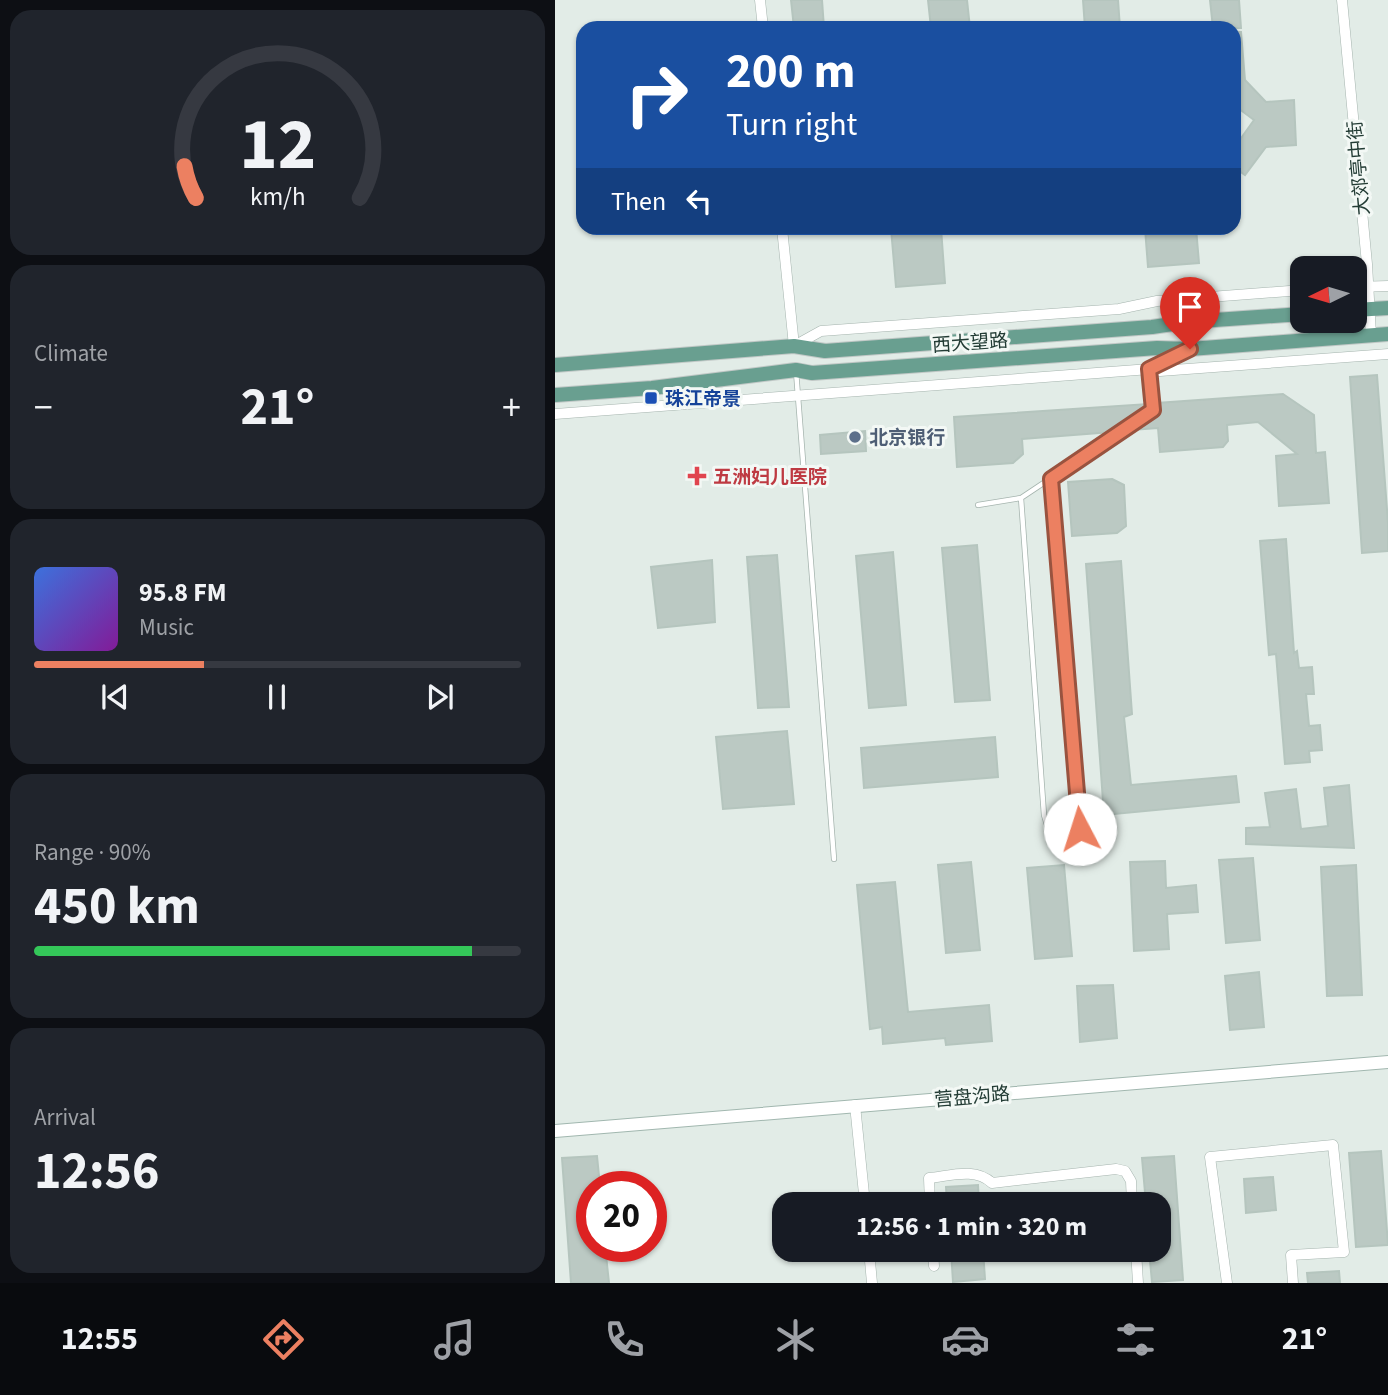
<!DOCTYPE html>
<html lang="en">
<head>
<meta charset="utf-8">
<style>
  :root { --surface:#171b24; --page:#20242c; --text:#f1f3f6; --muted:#9ea1a6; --line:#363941; --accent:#ec8061 }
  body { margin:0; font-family:"Source Sans 3","Noto Sans SC",sans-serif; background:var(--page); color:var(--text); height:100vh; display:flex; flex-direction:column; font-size:26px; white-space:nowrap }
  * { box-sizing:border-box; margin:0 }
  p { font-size:23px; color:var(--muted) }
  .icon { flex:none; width:38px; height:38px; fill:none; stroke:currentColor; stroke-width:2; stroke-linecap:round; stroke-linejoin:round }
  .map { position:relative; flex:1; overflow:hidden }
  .drawer { display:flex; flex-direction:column; gap:10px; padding:10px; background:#0d0f14; width:555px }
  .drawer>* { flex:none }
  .top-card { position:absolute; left:21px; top:21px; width:665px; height:214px; border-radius:21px; box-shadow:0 2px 5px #0004; background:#1a4fa0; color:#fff; overflow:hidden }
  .needle { width:46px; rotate:265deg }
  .tools { position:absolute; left:735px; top:256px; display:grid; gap:14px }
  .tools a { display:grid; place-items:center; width:77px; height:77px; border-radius:14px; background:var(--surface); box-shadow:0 2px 5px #0004; font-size:35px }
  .speed { position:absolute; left:21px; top:1171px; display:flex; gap:14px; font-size:35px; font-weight:700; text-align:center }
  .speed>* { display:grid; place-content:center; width:91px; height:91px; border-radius:50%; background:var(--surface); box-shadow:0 2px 5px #0004; line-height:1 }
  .speed .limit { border:10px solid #d22; background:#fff; color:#111 }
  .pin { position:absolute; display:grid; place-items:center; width:60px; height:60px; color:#fff; margin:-72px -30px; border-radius:50% 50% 50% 0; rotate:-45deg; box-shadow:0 0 7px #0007 }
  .pin .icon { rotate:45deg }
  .me { position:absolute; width:77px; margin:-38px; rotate:355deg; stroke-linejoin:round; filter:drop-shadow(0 0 5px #0008) }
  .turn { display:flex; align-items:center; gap:24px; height:147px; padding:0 35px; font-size:32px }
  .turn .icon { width:91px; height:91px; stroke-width:2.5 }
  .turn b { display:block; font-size:49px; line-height:60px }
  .then { display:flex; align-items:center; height:66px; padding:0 35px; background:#0003; gap:14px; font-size:26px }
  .big { font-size:52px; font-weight:700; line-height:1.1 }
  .drawer .tile { flex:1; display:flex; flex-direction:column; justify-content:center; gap:10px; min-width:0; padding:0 24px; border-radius:21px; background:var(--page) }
  .drawer .dial { align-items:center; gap:0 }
  .dial svg { height:182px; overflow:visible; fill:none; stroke:var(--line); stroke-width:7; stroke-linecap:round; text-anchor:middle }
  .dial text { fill:var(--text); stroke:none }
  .song { display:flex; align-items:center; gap:21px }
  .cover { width:84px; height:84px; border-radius:10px; background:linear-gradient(135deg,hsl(220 70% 55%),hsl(290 70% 35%)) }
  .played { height:7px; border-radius:4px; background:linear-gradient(90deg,var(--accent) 35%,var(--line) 35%) }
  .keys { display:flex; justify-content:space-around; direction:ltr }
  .heat { display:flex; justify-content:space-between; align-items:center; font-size:38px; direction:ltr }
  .charge { height:10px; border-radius:5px; background:linear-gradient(90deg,#34c759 90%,var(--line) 0) }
  .trip { position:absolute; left:217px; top:1192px; width:399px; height:70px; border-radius:21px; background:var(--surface); box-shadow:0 2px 5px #0004; font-weight:700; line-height:70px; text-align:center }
  .tab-bar { display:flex; height:112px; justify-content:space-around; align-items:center; background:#090b0e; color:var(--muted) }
  .tab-bar .icon { width:49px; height:49px }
  .tab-bar .current { color:var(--accent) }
  .tab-bar b { font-size:32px; color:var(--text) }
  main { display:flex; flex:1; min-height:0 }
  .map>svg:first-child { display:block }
  .building { fill:#bbc9c3; stroke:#b5c5be; stroke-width:2 }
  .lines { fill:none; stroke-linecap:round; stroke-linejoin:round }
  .lane-casing { stroke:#a5b4ae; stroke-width:6 }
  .street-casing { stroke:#a5b4ae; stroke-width:11 }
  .secondary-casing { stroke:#a1b7af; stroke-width:14 }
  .primary-casing { stroke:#c1c8c6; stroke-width:16 }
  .lane { stroke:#fff; stroke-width:4.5 }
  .street { stroke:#fff; stroke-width:10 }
  .secondary { stroke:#fff; stroke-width:12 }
  .primary { stroke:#699f90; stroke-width:14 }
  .route-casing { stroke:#99533f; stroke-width:18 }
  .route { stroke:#ec8061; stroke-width:12 }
  .transit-dot { fill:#1a4fb4; stroke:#f3f8f5; stroke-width:2.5 }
  .service-dot { fill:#5c6f8a; stroke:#f3f8f5; stroke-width:2.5 }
  .health-dot { fill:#e0444e; stroke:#f3f8f5; stroke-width:2.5 }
  .labels { text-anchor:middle; stroke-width:6; stroke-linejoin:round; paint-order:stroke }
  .street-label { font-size:19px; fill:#233c35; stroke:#f3f8f5 }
  .transit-label { font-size:19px; font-weight:bold; fill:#164399; stroke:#f3f8f5; text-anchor:start }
  .service-label { font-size:19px; font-weight:bold; fill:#4e5e75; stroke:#f3f8f5; text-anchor:start }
  .health-label { font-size:19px; font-weight:bold; fill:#be3a42; stroke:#f3f8f5; text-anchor:start }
</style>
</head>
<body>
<main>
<section class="drawer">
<div class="tile dial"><svg viewBox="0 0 100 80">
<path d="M14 69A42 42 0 1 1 86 69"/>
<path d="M14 69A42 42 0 0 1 9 55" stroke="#ec8061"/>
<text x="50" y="56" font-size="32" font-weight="700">12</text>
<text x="50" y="72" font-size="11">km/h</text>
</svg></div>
<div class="tile"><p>Climate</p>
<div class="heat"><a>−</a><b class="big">21°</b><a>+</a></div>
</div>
<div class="tile">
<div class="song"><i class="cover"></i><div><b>95.8 FM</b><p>Music</p></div></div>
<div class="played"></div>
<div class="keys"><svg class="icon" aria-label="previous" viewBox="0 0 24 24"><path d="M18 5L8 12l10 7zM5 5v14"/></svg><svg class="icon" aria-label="pause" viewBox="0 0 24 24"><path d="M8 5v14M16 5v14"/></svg><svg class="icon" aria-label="next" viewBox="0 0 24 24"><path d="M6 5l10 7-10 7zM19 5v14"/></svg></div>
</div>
<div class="tile"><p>Range · 90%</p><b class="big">450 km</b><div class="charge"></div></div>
<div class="tile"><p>Arrival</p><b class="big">12:56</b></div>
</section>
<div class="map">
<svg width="834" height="1283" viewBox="0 0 834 1283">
  <rect width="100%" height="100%" fill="#e2ece7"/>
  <path class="building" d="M236 0H267L269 28H239Z
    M373 0H412L415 28H376Z
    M528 0H563L565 28H530Z
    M655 0H684L686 28H658Z
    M679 32H686L690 80 711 102 739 100 741 145 711 147 690 175 679 167V148L699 120 679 105Z
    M336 228H386L390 283 341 287Z
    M590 228H641L644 263 593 267Z
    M822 375 833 523V551L807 553 795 377Z
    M728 394 759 415 761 453 770 452 774 503 724 506 721 456 742 454 703 422 672 425 673 441 668 447 605 452 603 428 577 430 601 414 602 403Z
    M593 404V408L557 432 467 439 468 454 458 463 402 467 399 417Z
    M310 431 311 451 266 454 265 435Z
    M557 479 569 485 571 526 562 533 517 536 513 482Z
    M731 539 739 653 742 651 744 668 757 667 759 694H751L754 726 765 725 767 750 754 751 755 762 730 764 721 654 714 655 705 541Z
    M422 545 435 700 400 702 387 548Z
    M338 552 351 705 314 708 301 556Z
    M222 555 234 707 203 708 192 557Z
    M157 560 160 622 103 628 96 567Z
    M566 561 577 714 569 717 576 785 681 776 684 802 549 815 531 564Z
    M232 731 239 804 168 809 161 737Z
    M440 737 443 777 309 788 306 748Z
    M794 785 799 848 691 844V828L715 827 710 793 741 789 746 829 773 826 769 788Z
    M698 858 705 940 671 943 664 860Z
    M610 861 611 888 641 885 643 912 612 914 614 949 579 951 575 862Z
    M416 862 425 950 391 953 383 865Z
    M509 865 517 956 480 959 472 868Z
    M801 865 807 995 772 996 766 867Z
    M340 882 353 1012 434 1005 437 1041 391 1045 390 1038 328 1044 327 1027 315 1029 302 885Z
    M704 972 709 1027 675 1030 670 976Z
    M558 985 562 1038 525 1042 522 986Z
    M826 1151 833 1245 801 1247 794 1153Z
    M42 1156 45 1186H37V1246H50L54 1283H16L7 1158Z
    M619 1156 628 1280 597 1282 594 1250H604V1204H591L587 1158Z
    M718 1177 721 1210 691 1213 689 1179Z
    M423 1185 424 1204H392L391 1187Z
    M396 1250H428L430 1279 398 1282Z
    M784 1271 785 1283H753L752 1273Z"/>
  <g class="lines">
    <g class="lane-casing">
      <path id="lane" d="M241 371 279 859
        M496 479 525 829 494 832 489 815 466 498 598 410 595 371
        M423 505 466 498"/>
    </g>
    <g class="street-casing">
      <path id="street" d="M205 0 208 28
        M787 0 812 264 816 335
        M227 228 239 346 266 331 564 309 602 301 747 290
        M800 287 834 286
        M0 414 595 369 605 371 834 354
        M300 1105 310 1204
        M375 1204 374 1178C395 1176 420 1167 437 1183L561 1169 570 1171 576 1181 577 1204
        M314 1250 317 1283
        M378 1250 379 1266
        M581 1250 583 1283
        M672 1283 655 1157 778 1145 789 1252 736 1255 738 1283"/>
    </g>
    <g class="secondary-casing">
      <path id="secondary" d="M0 1131 834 1062"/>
    </g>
    <g class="primary-casing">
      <path id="primary" d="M800 310 834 308
        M0 365 239 346 270 351 597 327 631 322 747 314
        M595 369 631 351
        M0 395 97 388 241 370 257 373 602 348 635 349 834 334"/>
    </g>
    <use href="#lane" class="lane"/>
    <use href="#street" class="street"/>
    <use href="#secondary" class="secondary"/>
    <use href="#primary" class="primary"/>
  </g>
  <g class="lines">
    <g class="route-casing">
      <path id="route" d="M525 829 496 479 598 410 594 369 635 349"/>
    </g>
    <use href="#route" class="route"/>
  </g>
  <rect class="transit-dot" x="89" y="391" width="14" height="14" rx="3.5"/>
  <circle class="service-dot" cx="300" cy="437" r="7"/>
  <path class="health-dot" d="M138.5 465.5h7v7h7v7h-7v7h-7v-7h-7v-7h7z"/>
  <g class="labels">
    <g class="street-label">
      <text transform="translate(803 168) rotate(-95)" y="7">大郊亭中街</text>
      <text transform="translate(415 342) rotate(-4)" y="7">西大望路</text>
      <text transform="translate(417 1096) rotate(-5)" y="7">营盘沟路</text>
    </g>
    <g class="transit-label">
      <text x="110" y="405">珠江帝景</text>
    </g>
    <g class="service-label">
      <text x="314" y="444">北京银行</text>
    </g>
    <g class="health-label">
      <text x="158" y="483">五洲妇儿医院</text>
    </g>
  </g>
</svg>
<div class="tools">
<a><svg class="needle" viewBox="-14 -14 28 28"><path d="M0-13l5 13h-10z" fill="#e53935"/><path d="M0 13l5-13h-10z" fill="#9ea1a6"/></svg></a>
</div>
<div class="speed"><div class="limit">20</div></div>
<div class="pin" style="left:635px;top:349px;background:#d93025"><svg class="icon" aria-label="arrive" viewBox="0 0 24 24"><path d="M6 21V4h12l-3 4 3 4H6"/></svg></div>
<svg class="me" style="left:525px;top:829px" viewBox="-20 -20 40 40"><circle r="19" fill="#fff"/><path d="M0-13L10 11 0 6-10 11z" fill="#ec8061"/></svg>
<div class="trip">12:56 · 1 min · 320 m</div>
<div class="top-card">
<div class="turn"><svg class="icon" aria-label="right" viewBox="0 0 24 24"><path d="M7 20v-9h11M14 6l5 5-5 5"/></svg><div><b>200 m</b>Turn right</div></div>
<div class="then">Then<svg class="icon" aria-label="left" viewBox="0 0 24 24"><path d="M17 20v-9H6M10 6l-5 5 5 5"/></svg></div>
</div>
</div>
</main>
<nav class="tab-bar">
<b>12:55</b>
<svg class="icon current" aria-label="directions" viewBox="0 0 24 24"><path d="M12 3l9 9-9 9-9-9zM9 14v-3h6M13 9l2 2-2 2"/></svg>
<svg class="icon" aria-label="music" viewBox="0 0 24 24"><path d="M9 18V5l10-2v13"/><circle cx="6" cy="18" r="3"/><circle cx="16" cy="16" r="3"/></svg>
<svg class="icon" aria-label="phone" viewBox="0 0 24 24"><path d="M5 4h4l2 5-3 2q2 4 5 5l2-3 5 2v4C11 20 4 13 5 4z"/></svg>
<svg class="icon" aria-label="climate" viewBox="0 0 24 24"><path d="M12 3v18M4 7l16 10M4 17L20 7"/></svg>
<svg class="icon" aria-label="car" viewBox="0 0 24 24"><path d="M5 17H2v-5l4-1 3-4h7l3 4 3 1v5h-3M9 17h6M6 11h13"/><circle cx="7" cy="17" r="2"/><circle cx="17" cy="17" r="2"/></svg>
<svg class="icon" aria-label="filters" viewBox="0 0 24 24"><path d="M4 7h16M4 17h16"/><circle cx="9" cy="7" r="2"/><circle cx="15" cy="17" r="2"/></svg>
<b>21°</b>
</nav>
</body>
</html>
